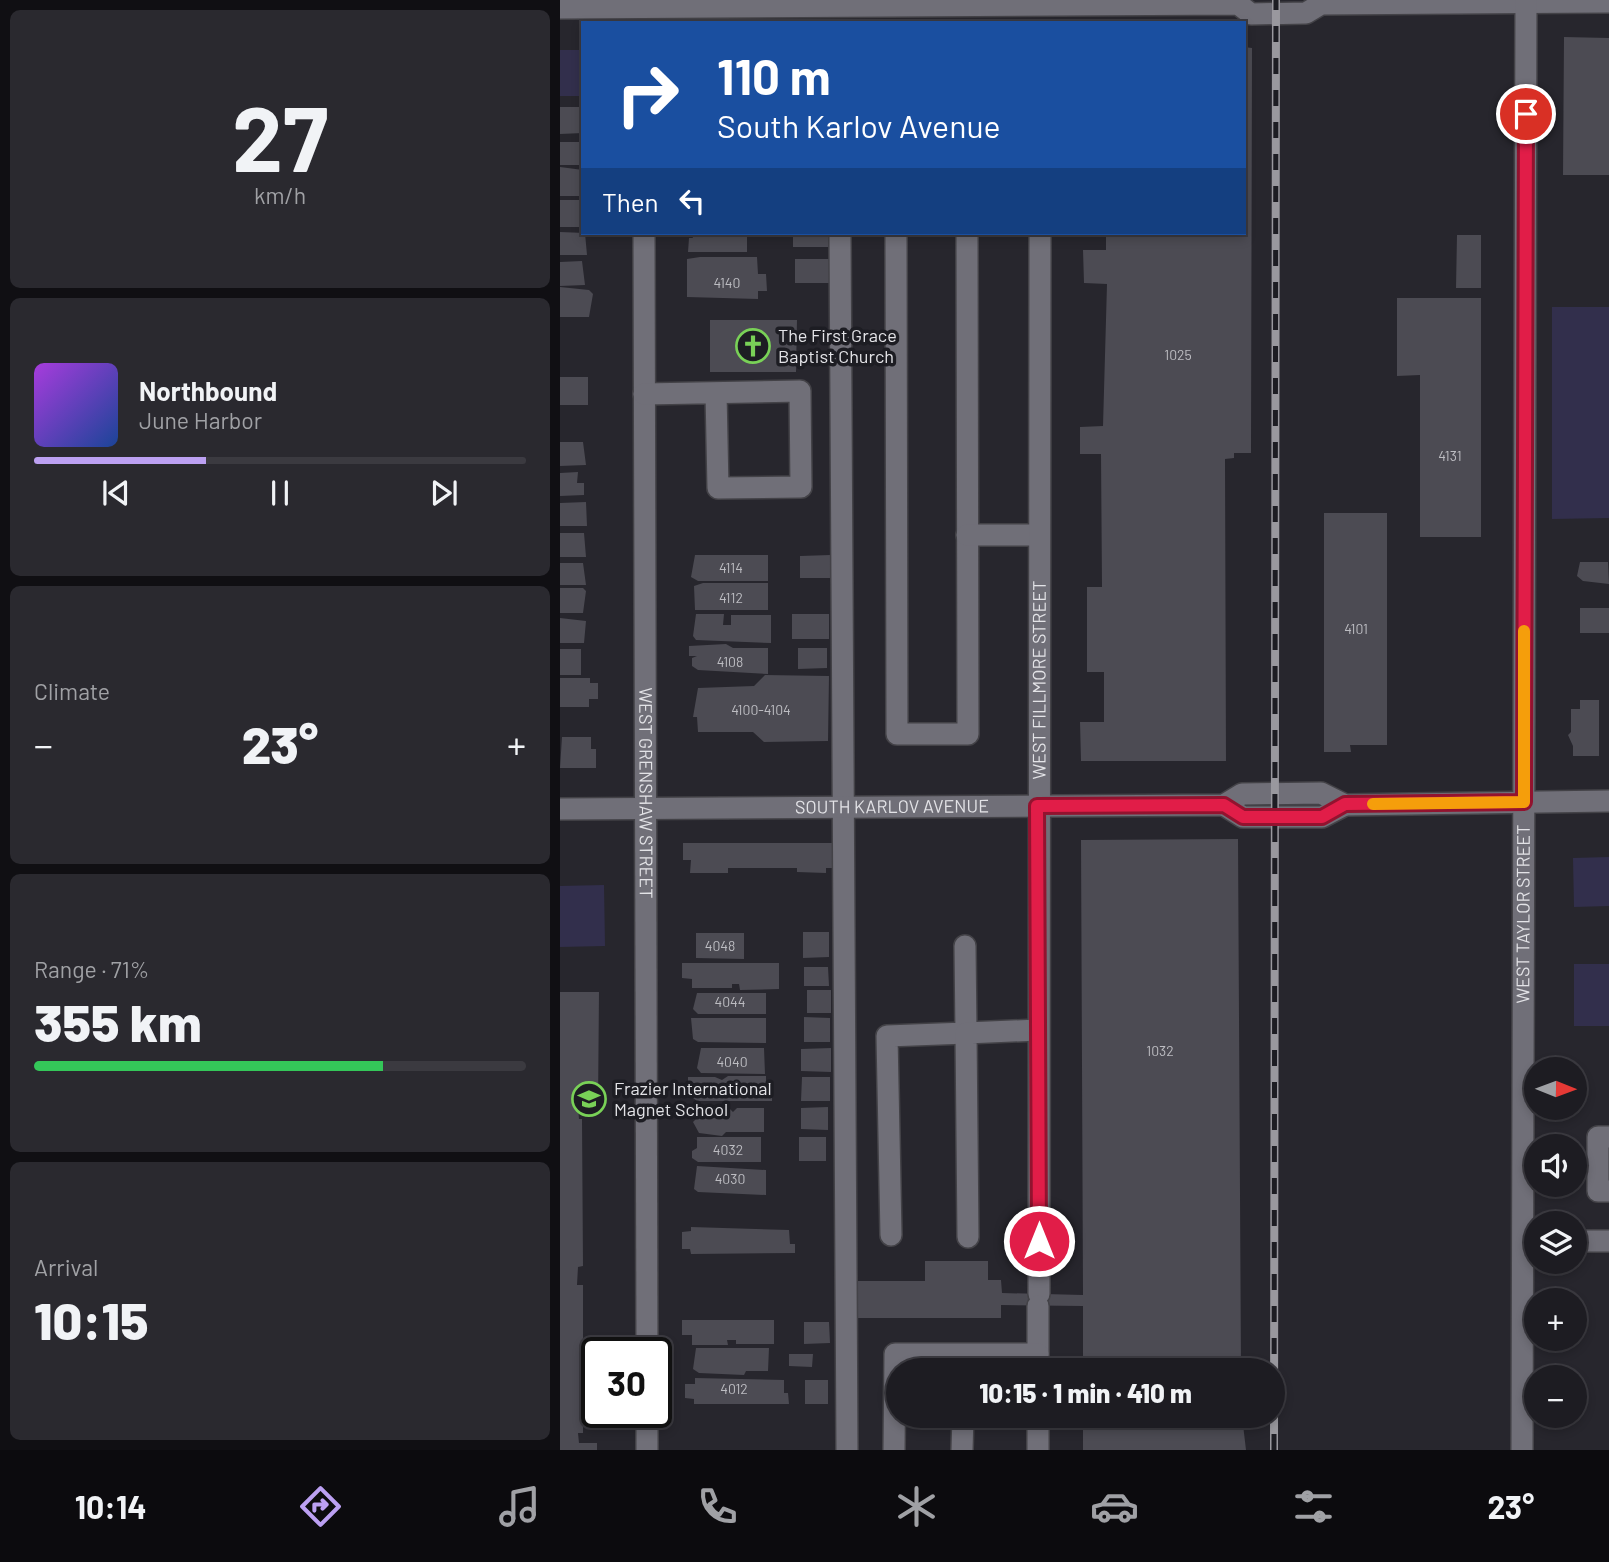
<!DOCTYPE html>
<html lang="en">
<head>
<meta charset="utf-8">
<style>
  :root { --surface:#1d1c22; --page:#2a292f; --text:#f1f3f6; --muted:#a0a1a5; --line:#3b3a40; --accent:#bca0f2 }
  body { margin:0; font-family:Barlow,sans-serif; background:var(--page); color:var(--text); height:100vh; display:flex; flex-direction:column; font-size:26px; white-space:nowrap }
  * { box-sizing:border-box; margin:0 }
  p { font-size:23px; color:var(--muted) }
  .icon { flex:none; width:38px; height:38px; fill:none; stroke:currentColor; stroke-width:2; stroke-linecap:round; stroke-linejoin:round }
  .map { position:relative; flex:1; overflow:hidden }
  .details { display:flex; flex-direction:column; gap:10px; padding:10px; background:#100f13; width:560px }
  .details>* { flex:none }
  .banner { position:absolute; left:21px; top:21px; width:665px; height:214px; border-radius:0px; box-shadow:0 4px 10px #0003,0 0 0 2px var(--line); background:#1a4fa0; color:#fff; overflow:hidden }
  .needle { width:46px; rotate:91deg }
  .controls { position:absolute; left:964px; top:1057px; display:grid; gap:14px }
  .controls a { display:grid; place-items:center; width:63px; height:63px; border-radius:50%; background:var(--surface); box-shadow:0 4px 10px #0003,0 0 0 2px var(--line); font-size:35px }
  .speed { position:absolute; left:21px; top:1337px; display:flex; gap:14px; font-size:35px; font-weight:700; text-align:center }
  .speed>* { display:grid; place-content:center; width:91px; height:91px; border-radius:50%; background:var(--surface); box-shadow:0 4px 10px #0003,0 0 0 2px var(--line); line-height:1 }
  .speed .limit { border:4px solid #111; border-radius:10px; background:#fff; color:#111 }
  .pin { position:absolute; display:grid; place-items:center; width:60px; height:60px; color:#fff; margin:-30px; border:4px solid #fff; border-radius:50%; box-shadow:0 2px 7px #0007 }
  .me { position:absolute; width:77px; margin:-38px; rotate:0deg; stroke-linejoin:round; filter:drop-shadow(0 0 5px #0008) }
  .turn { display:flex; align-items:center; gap:24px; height:147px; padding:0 21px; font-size:32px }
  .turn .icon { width:91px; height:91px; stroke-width:2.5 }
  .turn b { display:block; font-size:49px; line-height:60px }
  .then { display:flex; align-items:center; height:66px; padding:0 21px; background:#0003; gap:14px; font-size:26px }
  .big { font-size:52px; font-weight:800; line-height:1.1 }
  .details .tile { flex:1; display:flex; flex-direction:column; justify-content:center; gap:10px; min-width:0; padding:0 24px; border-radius:10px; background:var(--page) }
  .details .dial { align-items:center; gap:0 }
  .dial b { font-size:91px; line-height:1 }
  .song { display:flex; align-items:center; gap:21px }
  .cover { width:84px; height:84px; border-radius:10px; background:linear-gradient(135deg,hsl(280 70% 55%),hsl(220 70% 35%)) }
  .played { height:7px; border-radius:4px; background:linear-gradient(90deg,var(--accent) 35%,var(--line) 35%) }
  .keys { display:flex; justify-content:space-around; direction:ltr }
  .heat { display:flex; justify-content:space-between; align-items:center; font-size:38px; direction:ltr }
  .charge { height:10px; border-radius:5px; background:linear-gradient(90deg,#34c759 71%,var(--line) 0) }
  .trip { position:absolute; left:326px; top:1358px; width:399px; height:70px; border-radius:35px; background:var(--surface); box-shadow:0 4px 10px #0003,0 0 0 2px var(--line); font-weight:800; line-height:70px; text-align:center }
  .tab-bar { display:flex; height:112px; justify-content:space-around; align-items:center; background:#0c0b0e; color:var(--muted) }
  .tab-bar .icon { width:49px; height:49px }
  .tab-bar .current { color:var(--accent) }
  .tab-bar b { font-size:32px; color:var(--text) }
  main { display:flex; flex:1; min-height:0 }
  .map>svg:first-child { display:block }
  .green { fill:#322f4c }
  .building { fill:#4c4b53 }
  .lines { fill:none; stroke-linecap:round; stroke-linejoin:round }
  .minor-casing { stroke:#434247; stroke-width:24 }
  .minor { stroke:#706f78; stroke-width:21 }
  .rail-casing { stroke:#99989e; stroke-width:8 }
  .rail { stroke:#1d1d23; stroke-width:5; stroke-dasharray:16; stroke-linecap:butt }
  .route-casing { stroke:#92132f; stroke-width:18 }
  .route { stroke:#e11d48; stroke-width:12 }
  .slow { stroke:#f59e0b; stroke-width:12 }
  .labels { text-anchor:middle; stroke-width:7; stroke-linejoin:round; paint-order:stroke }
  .number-label { font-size:14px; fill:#bdbdc2 }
  .poi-label { font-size:18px; fill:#e3e3e7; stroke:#1d1d23; text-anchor:start }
  .street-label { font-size:18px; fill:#e3e3e7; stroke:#1d1d23 }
</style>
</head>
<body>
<main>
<section class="details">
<div class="tile dial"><b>27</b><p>km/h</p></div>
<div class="tile">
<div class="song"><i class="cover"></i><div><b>Northbound</b><p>June Harbor</p></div></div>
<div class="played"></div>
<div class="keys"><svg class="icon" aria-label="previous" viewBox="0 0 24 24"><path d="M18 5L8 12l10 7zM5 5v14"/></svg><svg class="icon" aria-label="pause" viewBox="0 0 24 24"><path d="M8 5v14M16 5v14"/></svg><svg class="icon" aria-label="next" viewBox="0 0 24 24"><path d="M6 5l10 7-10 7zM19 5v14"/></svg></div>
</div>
<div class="tile"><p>Climate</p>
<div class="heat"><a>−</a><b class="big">23°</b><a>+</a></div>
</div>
<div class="tile"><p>Range · 71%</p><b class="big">355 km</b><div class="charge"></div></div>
<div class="tile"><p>Arrival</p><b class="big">10:15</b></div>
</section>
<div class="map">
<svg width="1049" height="1450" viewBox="0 0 1049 1450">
  <rect width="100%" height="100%" fill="#27262d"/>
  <path class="green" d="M0 50H23V96H0Z
    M992 307H1049V518L992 519Z
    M1049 857V906L1014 907 1013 858Z
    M44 885 45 946 0 947V886Z
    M1014 964H1049V1026H1014Z"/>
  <path class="building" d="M1004 37 1049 38V175H1003Z
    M684 47 692 48 691 453H674V458L665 459 666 761H521L520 722H544V672H527V587H542L541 454H520V427L543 426 547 284 524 283 523 250H546V233H684Z
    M0 107H23V133L0 134Z
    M0 142H23V165H0Z
    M0 167 23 170V196H0Z
    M0 200H23V227H0Z
    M0 232 25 233 27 255H0Z
    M131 233H187V252H128L129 238H133Z
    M233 233H268V247H233Z
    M897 235H921V288H896Z
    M140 257H197L198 274H206L207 291H198V299L127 297V259Z
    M235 259H270V283H235Z
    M22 261 25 285 0 286V262Z
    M0 287 29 290 33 294 29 317H0Z
    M837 298H921V537H860V375L837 376Z
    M150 320H237L236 372H150Z
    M0 377H28V405H0Z
    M0 442H23L26 465 0 466Z
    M18 472 17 483H24V495L0 496V473Z
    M26 502 27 526H0V503Z
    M764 513H827V745H790L791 752H764Z
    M0 533H24L26 557H0Z
    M135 555H208V581H138L131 577Z
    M270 555V578H240V556Z
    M1020 562H1048L1049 584 1023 581 1017 576Z
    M0 563H23L26 585H0Z
    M143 583H208V610H135L134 586Z
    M0 588H23L26 591 23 613H0Z
    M1020 608H1049V633H1020Z
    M136 614H164L163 625H171V615H211V643L136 640 133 636Z
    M232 614H269V639H232Z
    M0 618 26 621 24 643H0Z
    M166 644 173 648H208V674L138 670 132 666V658L137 656H129V646Z
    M238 648H267V668L238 669Z
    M0 649H21V675H0Z
    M205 675 269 676 268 741 204 742 193 732H138L137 717H133L138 688 194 686Z
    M0 678H30V683H38V699H29V707H0Z
    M1020 700H1039V756H1013V746L1008 735 1011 732V709H1020Z
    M2 737H31V749H36V768H0Z
    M678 839 681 1370H523V1306L441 1305V1318H292V1281H365V1261H428V1280H441L442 1293 523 1295 521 840Z
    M123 843H273V868H266V873L237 872V868H168V873H130L131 860H123Z
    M243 932H269V957L243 958Z
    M136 933H184V959L136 958Z
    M122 963H219V989L180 990 179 984H172V988H132V979L122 978Z
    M244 967H268L269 986H244Z
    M247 990H271V1013H247Z
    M0 992H39L38 1107H18L19 1119H22L23 1266 18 1267 17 1285H23V1433H18L19 1443H37V1450H0Z
    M137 993H206V1014H138L133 1009Z
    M244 1017 270 1018V1042H244Z
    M131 1018H206V1043L138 1042 133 1039Z
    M141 1048H204L205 1074 141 1073 137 1068Z
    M271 1048V1072L241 1071V1049Z
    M168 1076H206V1091L212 1090V1101H137L133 1098V1091H128V1077H155L162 1080Z
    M242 1077H270V1101H241Z
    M137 1106H167L173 1112 177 1108H204V1132H166L162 1136 139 1133 133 1122 137 1118Z
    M268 1107V1130L241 1129V1108Z
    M137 1137H201V1162H138L132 1158V1151L137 1148Z
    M239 1137H266V1161H239Z
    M137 1166 206 1170V1195L138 1192 134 1189Z
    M131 1227 229 1230 230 1244H235V1253L131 1254 130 1249H122V1232L131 1231Z
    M122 1320H214V1344H176V1340H167L168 1345H132V1335H122Z
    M244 1322H269L270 1343 244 1344Z
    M136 1348H209L208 1371H186L184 1375 139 1373 133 1369Z
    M229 1354H253L252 1367 229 1366Z
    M135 1378 224 1380V1393H228L229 1404H134V1399L125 1398V1384H135Z
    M245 1380H268V1404H245Z
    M523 1416H682L686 1450H523Z"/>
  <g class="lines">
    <g class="minor-casing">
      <g id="minor">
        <path d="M0 8 678 4 691 14 746 13 761 4 1049 2"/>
        <path id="s1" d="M84 233 87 1353"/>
        <path d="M280 233 287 1450"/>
        <path d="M336 233 337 734H408L407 233"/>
        <path d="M84 394 240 391 241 487 158 488 156 393"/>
        <path d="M407 535H479"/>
        <path d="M664 805 683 817H762L785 805"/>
        <path id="s2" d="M0 809 664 805 682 794 761 793 785 805 1049 801"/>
        <path d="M1049 1137H1038V1191H1049"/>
        <path d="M331 1235 327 1036 406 1033 405 946"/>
        <path d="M408 1237 406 1033 478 1030"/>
        <path d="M1015 1241H1049"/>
        <path id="s3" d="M479 1294 480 233"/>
        <path d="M478 1306V1370"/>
        <path d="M87 1412V1450"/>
        <path d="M334 1450 335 1354H478"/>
        <path d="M402 1450 403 1416"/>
        <path d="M478 1450V1416"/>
        <path id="s4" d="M962 1450 966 0"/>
      </g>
    </g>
    <use href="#minor" class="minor"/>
    <g class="rail-casing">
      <path id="rail" d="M714 1450 716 0"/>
    </g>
    <use href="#rail" class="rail"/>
  </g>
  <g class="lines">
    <g class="route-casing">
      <path id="route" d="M479 1241 477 806 664 805 683 817H762L785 804 964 802 966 114"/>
    </g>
    <use href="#route" class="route"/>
    <path class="slow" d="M813 804 964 802V631"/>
  </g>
  <defs>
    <g id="church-ring" transform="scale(1.75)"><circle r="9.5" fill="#1d1d23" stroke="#79d157" stroke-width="1.5"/><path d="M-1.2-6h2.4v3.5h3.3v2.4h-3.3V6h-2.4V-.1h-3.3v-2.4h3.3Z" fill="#79d157"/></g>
    <g id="school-ring" transform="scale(1.75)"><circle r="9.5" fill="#1d1d23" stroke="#79d157" stroke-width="1.5"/><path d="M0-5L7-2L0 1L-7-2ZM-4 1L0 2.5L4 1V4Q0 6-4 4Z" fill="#79d157"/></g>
  </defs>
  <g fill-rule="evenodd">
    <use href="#church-ring" x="193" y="346"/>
    <use href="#school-ring" x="29" y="1099"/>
  </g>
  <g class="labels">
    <g class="number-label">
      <text x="167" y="288">4140</text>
      <text x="618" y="360">1025</text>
      <text x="890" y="461">4131</text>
      <text x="171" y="573">4114</text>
      <text x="171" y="603">4112</text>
      <text x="796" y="634">4101</text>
      <text x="170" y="667">4108</text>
      <text x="201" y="715">4100-4104</text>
      <text x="160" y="951">4048</text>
      <text x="170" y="1007">4044</text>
      <text x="600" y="1056">1032</text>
      <text x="172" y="1067">4040</text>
      <text x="168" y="1155">4032</text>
      <text x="170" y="1184">4030</text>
      <text x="174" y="1394">4012</text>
    </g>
    <g class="poi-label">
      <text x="218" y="342">The First Grace<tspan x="218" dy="21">Baptist Church</tspan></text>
      <text x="54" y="1095">Frazier International<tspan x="54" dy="21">Magnet School</tspan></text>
    </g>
    <g class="street-label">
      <text dy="6" stroke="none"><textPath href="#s3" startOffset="614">WEST FILLMORE STREET</textPath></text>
      <text dy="6" stroke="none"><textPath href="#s1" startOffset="560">WEST GRENSHAW STREET</textPath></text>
      <text dy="6" stroke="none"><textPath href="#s2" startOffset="332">SOUTH KARLOV AVENUE</textPath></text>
      <text dy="6" stroke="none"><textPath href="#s4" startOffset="536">WEST TAYLOR STREET</textPath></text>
    </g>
  </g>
</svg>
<div class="controls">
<a><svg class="needle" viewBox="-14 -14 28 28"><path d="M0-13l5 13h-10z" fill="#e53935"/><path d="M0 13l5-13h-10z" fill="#a0a1a5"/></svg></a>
<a><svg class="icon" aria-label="sound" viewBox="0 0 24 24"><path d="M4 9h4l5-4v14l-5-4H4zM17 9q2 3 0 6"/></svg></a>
<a><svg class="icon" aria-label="layers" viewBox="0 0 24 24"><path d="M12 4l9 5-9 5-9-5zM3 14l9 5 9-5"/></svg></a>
<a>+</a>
<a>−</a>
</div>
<div class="speed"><div class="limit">30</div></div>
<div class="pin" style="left:966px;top:114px;background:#d93025"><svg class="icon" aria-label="arrive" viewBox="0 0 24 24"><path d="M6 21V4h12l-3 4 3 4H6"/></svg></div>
<svg class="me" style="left:479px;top:1241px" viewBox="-20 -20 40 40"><circle r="17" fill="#e11d48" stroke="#fff" stroke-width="3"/><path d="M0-11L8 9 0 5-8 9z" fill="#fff"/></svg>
<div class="trip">10:15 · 1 min · 410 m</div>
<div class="banner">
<div class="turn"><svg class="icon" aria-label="right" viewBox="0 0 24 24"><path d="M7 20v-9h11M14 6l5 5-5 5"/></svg><div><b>110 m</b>South Karlov Avenue</div></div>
<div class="then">Then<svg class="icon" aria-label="left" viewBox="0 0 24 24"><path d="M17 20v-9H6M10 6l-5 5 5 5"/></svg></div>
</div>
</div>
</main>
<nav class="tab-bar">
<b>10:14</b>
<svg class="icon current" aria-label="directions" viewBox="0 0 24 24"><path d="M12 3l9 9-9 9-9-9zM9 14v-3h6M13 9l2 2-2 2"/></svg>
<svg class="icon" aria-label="music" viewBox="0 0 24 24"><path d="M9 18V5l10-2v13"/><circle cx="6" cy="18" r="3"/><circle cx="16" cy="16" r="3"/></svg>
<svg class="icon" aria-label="phone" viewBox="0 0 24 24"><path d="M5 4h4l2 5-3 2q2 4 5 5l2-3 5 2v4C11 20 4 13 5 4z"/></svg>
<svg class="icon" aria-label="climate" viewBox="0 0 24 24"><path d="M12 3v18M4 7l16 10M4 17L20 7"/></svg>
<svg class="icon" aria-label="car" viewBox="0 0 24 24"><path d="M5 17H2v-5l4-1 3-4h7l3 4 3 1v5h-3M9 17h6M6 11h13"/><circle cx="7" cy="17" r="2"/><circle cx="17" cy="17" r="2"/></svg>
<svg class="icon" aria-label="filters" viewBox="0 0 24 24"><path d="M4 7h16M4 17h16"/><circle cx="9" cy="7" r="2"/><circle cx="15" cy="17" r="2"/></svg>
<b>23°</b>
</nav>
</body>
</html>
